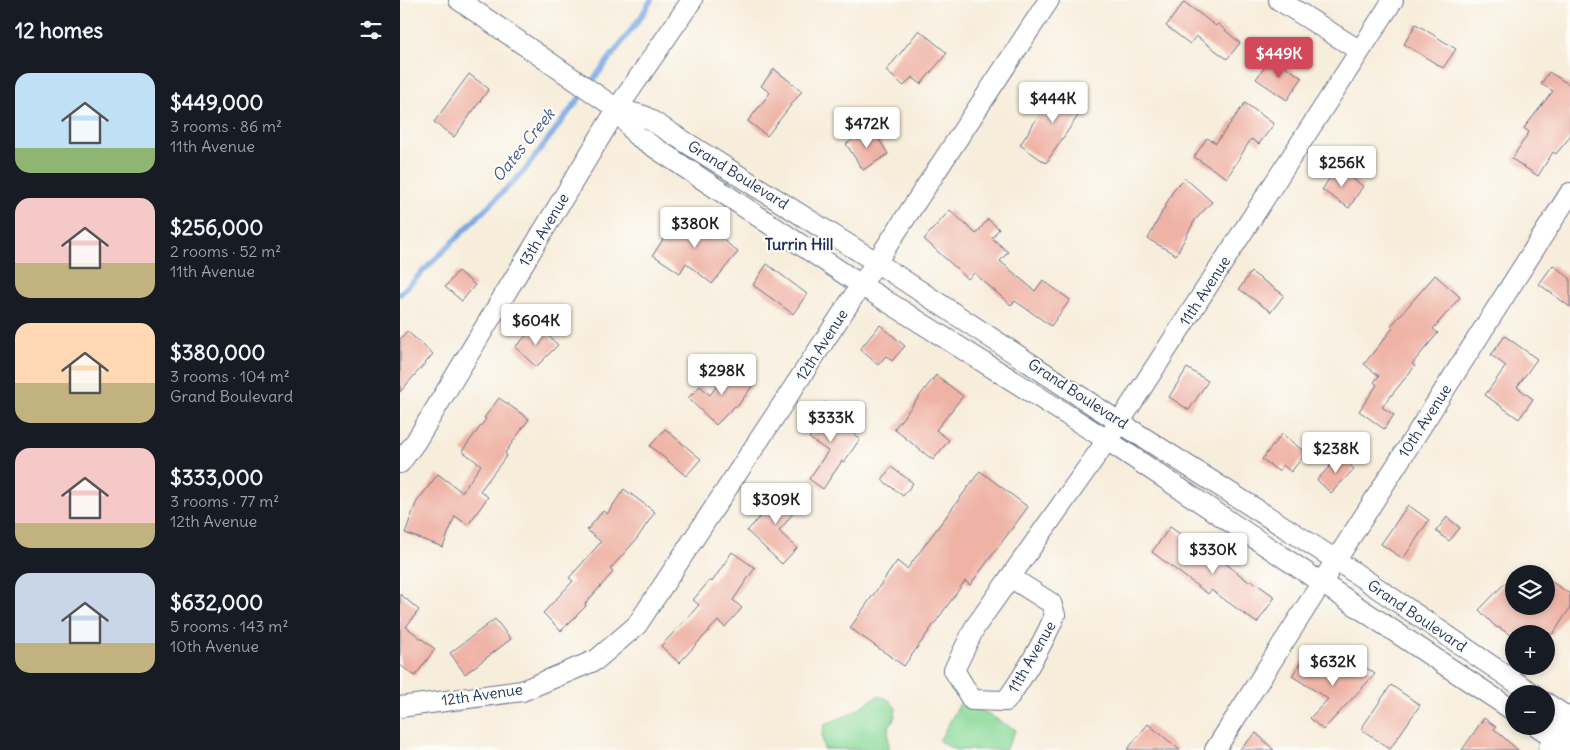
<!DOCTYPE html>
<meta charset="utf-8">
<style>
:root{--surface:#171b24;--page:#242831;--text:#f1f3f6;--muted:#9ea1a6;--accent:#d1495b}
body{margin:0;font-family:Delius,sans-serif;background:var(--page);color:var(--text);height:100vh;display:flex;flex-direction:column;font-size:19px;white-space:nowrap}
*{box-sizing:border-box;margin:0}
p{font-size:16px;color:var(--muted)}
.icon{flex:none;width:28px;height:28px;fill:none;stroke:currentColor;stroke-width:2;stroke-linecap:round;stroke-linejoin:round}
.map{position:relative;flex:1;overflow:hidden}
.panel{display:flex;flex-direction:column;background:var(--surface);width:400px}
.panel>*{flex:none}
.fabs{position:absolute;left:1105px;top:565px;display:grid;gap:10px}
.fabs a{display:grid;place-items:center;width:50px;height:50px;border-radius:50%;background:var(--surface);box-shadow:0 2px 8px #0003;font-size:25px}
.price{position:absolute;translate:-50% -42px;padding:0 11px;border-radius:5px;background:#fff;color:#222;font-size:16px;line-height:32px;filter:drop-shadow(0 1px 2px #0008)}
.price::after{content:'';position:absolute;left:50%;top:30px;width:15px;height:11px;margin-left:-8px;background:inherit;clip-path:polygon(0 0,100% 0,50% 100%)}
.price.current{background:var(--accent);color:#fff}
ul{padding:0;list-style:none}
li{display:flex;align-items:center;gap:15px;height:125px;padding:0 15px}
li span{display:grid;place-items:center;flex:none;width:140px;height:100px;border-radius:15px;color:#555}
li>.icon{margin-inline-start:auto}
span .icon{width:60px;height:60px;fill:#fffc;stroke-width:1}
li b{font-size:21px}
h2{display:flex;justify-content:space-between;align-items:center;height:60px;padding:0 15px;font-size:21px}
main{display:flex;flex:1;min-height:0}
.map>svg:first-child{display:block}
</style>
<main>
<section class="panel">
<h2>12 homes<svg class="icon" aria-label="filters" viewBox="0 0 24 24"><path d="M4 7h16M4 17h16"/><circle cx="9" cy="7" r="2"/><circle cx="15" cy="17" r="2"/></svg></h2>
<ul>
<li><span style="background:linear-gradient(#bfe0f5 75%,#8fb573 0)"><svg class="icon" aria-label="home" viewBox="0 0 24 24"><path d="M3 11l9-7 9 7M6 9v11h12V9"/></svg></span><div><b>$449,000</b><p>3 rooms · 86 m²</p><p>11th Avenue</p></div></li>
<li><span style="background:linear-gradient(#f6c9c9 65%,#c2b280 0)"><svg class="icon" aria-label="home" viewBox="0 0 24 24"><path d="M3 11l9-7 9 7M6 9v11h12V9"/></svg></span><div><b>$256,000</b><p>2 rooms · 52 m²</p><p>11th Avenue</p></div></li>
<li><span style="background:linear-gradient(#ffd9b3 60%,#c2b280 0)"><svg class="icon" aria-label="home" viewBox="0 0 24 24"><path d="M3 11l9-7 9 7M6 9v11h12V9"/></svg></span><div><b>$380,000</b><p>3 rooms · 104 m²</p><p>Grand Boulevard</p></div></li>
<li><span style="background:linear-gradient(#f6c9c9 75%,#c2b280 0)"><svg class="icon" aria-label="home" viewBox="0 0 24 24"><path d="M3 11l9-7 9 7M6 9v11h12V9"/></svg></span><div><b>$333,000</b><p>3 rooms · 77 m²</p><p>12th Avenue</p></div></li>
<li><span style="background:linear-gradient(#c9d6e8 70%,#c2b280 0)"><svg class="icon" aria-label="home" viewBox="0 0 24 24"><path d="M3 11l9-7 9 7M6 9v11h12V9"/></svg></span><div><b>$632,000</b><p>5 rooms · 143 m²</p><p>10th Avenue</p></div></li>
</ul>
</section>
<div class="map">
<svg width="1170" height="750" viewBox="0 0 1170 750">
<rect width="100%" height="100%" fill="#fdfcf7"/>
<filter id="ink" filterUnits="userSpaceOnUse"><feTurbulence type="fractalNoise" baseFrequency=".02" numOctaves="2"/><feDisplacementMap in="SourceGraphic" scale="10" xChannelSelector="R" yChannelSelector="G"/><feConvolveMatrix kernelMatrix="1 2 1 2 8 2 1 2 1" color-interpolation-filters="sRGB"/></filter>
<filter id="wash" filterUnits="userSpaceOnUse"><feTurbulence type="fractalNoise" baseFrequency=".0096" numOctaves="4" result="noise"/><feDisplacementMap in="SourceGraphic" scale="20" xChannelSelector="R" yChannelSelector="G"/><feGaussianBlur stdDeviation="1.12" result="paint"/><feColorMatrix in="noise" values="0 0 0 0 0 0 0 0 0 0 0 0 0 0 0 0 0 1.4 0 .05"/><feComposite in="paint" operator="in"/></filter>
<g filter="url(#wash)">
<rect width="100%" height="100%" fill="#f7eddb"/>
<!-- green -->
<path fill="#8ad998" stroke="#52847b" d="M 478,696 L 488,699 L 496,708 L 495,717 L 488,728 L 489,750 L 424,749 L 422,735 L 425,724 L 450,714 Z
M 562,700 L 616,730 L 605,750 L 555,750 L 539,741 Z"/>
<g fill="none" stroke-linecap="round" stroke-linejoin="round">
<!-- stream -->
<path stroke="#79a9e3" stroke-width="5.5" d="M 0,294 L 124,171 L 241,17 L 251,0"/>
</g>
<g id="blocks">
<!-- building -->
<path fill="#efb3a6" d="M 784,2 L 816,26 L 818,24 L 840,43 L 827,59 L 796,36 L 790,44 L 766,26 Z
M 1016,24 L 1056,49 L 1043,68 L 1004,44 Z
M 519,30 L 547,53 L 521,84 L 512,77 L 504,86 L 486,71 Z
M 872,57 L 902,78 L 887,100 L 856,79 Z
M 374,69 L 402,91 L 367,136 L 348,121 L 370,93 L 361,86 Z
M 1149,72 L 1170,85 L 1170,137 L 1156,154 L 1153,152 L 1138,176 L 1112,159 L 1129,132 L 1124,128 L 1153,91 L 1141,84 Z
M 69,74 L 89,89 L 54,137 L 34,122 Z
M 658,86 L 686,104 L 646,163 L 620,145 Z
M 845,103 L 874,124 L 859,144 L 851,139 L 827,178 L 794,157 L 807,138 L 816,143 Z
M 472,128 L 488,154 L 463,170 L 446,144 Z
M 936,168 L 963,186 L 949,208 L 922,190 Z
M 785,178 L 812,202 L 795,220 L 776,255 L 748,239 L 774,189 Z
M 550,210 L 576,234 L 588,219 L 599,229 L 592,238 L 608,252 L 600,261 L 635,291 L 643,280 L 670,300 L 651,326 L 615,301 L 611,305 L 574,273 L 568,279 L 524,239 Z
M 281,211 L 319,236 L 338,252 L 312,284 L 286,263 L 280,273 L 253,255 Z
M 367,264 L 407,294 L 393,314 L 353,285 Z
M 1153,265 L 1170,278 L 1170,307 L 1139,284 Z
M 58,271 L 75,285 L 62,301 L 45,287 Z
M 851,272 L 884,295 L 871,312 L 839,289 Z
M 1035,275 L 1060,297 L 1033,329 L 1038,333 L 1012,364 L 1015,366 L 982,407 L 994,415 L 984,429 L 959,411 L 977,385 L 974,382 L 979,376 L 964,364 L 993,328 L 991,326 Z
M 137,325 L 158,345 L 136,367 L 115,347 Z
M 480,325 L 505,346 L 492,361 L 486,356 L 478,365 L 460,349 Z
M 7,331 L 33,354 L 0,392 L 0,339 Z
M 1105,336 L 1137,359 L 1117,387 L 1133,399 L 1119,419 L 1085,395 L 1106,366 L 1091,355 Z
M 330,368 L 353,385 L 337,407 L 335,406 L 316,425 L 288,398 L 300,386 L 310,395 Z
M 787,368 L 808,381 L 789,410 L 769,397 Z
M 536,375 L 563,396 L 536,430 L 549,440 L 533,460 L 494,429 Z
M 99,398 L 129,419 L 105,453 L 107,455 L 80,491 L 88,497 L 68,525 L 55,516 L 43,547 L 5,533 L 16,503 L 38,474 L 62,492 L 81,465 L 62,451 L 86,419 L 84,418 Z
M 424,402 L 442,415 L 437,422 L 460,439 L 444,462 L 442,461 L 423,489 L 409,479 L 428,451 L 409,438 L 416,429 L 409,424 Z
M 265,429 L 301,459 L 286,476 L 250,446 Z
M 882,434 L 906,453 L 891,472 L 883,465 L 878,471 L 862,459 Z
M 940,455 L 954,469 L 931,493 L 917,480 Z
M 491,467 L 513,483 L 503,496 L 482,480 Z
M 580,471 L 628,507 L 570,585 L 565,581 L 504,666 L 450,628 L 497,561 L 507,569 Z
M 383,486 L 402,502 L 379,531 L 397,548 L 382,564 L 347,531 L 365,511 L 364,510 Z
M 224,489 L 255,512 L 236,540 L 210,569 L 213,572 L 185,604 L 186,606 L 161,631 L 143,613 L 173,581 L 169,578 L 201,542 L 187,530 L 203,511 L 207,514 Z
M 1008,505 L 1029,520 L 1003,559 L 981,544 Z
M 1047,517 L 1060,528 L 1049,541 L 1036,531 Z
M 770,527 L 808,553 L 810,551 L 849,582 L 851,580 L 875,597 L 857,623 L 811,590 L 808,594 L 752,552 Z
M 332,552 L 355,568 L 333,600 L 342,608 L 325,627 L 318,621 L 279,663 L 261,646 L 299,605 L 293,600 L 310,580 L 312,582 Z
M 1146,578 L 1170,594 L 1170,608 L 1153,634 L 1109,634 L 1098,627 L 1097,628 L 1079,610 L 1105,583 L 1114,591 L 1114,606 L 1146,606 Z
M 0,594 L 19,610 L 6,627 L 35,649 L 15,676 L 0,665 Z
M 95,619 L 111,639 L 65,674 L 50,653 Z
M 950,656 L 975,674 L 923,730 L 910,718 L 928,699 L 892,676 L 904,657 L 935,677 Z
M 991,685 L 1020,705 L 990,749 L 961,729 Z
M 1084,718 L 1096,727 L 1094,729 L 1118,750 L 1062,750 Z
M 748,724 L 780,750 L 727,750 Z
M 856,733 L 874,750 L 839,750 Z"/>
</g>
</g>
<g filter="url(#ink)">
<use href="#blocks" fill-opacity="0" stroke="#68728a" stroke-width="1"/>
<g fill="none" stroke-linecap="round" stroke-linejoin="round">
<!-- street casing -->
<g stroke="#68728a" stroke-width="22">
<path id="street" d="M 59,0 L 217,109 L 236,135 L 461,285 L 707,440 L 1114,711
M 879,0 L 960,51
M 217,109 L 244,116 L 476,262 L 719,422 L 936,560 L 1133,694
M 0,463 L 16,441 L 217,109 L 292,0
M 610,577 L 651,603 L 655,615 C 642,646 625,674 606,701 L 572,700 L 554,670 L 575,627 L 717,426 L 993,0
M 1146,703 L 1170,719
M 0,707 L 122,691 L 196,660 L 237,625 L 649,0
M 1137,726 L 1170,748
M 815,750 L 1170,193"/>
</g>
<!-- secondary casing -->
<g stroke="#68728a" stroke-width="29">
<path id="secondary" d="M 1152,750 L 1170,722"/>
</g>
<!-- street -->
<use href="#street" stroke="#fff" stroke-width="20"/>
<!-- secondary -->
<use href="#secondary" stroke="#fff" stroke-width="28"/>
</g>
</g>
<g text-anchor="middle" stroke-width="4" stroke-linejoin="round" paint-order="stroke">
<!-- street labels -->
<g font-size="15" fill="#1b2f5e" stroke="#fdfcf7">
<text transform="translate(338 175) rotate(32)" y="5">Grand Boulevard</text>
<text transform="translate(144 230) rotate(-59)" y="5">13th Avenue</text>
<text transform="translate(805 291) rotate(-57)" y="5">11th Avenue</text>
<text transform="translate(422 345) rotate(-57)" y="5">12th Avenue</text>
<text transform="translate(678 394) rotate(33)" y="5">Grand Boulevard</text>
<text transform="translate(1025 421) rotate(-57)" y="5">10th Avenue</text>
<text transform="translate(1017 616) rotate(34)" y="5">Grand Boulevard</text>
<text transform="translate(632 657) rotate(-60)" y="5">11th Avenue</text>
<text transform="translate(82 695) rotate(-8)" y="5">12th Avenue</text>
</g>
<!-- water labels -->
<g font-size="16" font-style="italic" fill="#3c5a8d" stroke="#fdfcf7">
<text transform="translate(123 145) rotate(-51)" y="6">Oates Creek</text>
</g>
<!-- neighbourhood labels -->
<g font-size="16" font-weight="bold" fill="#1b2f5e" stroke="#fdfcf7">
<text x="399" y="250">Turrin Hill</text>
</g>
</g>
</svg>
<div class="fabs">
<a><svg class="icon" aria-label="layers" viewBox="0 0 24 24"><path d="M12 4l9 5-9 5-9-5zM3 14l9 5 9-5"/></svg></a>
<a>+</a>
<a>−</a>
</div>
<b class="price current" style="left:879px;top:79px">$449K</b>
<b class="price" style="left:653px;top:124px">$444K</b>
<b class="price" style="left:467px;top:149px">$472K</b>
<b class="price" style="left:942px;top:188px">$256K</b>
<b class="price" style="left:295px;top:249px">$380K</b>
<b class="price" style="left:136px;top:346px">$604K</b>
<b class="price" style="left:322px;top:396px">$298K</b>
<b class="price" style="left:431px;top:443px">$333K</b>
<b class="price" style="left:936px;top:474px">$238K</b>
<b class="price" style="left:376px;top:525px">$309K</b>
<b class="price" style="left:813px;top:575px">$330K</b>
<b class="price" style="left:933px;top:687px">$632K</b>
</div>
</main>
